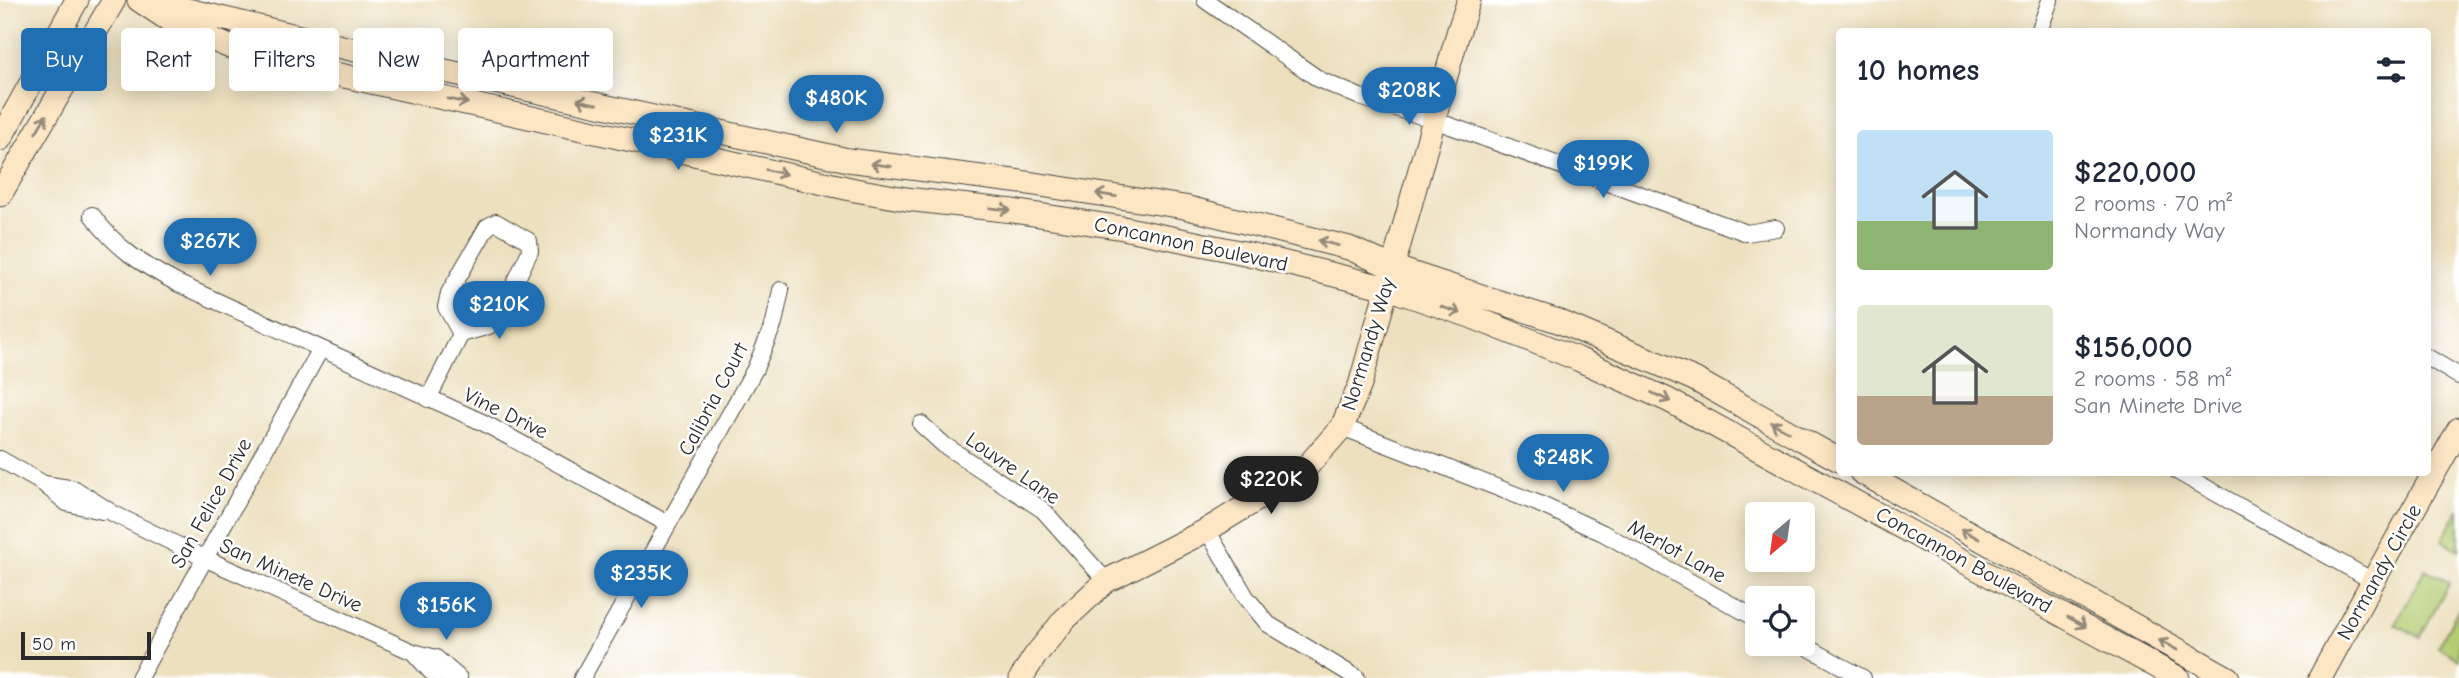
<!DOCTYPE html>
<meta charset="utf-8">
<style>
:root{--surface:#fff;--page:#f6f6f7;--text:#1f2937;--muted:#747a83;--accent:#1f6fb2}
body{margin:0;font-family:"Comic Neue",sans-serif;background:var(--page);color:var(--text);height:100vh;display:flex;flex-direction:column;font-size:26px;white-space:nowrap}
*{box-sizing:border-box;margin:0}
p{font-size:23px;color:var(--muted)}
.icon{flex:none;width:38px;height:38px;fill:none;stroke:currentColor;stroke-width:2;stroke-linecap:round;stroke-linejoin:round}
.map{position:relative;flex:1;overflow:hidden}
.sheet{position:absolute;left:1836px;top:28px;width:595px;height:448px;display:flex;flex-direction:column;background:var(--surface);border-radius:7px;box-shadow:0 4px 18px #0003}
.sheet>*{flex:none}
.top-card{position:absolute;left:21px;top:28px;width:665px;height:63px;display:flex;gap:14px}
.needle{width:46px;rotate:209deg}
.controls{position:absolute;left:1745px;top:502px;display:grid;gap:14px}
.controls a{display:grid;place-items:center;width:70px;height:70px;border-radius:7px;background:var(--surface);box-shadow:0 4px 18px #0003;font-size:35px}
.scale{position:absolute;left:21px;bottom:18px;width:130px;box-sizing:border-box;padding-left:7px;border:4px solid #2b2b2b;border-top:0;font-size:19px;line-height:24px;white-space:nowrap;color:#2b2b2b;-webkit-text-stroke:5px #fff;paint-order:stroke}
.price{position:absolute;translate:-50% -60px;padding:0 16px;border-radius:24px;background:var(--accent);color:#fff;font-size:23px;line-height:46px;filter:drop-shadow(0 2px 4px #0008)}
.price::after{content:'';position:absolute;left:50%;top:42px;width:21px;height:16px;margin-left:-10px;background:inherit;clip-path:polygon(0 0,100% 0,50% 100%)}
.price.on{background:#222;color:#fff}
ul{padding:0;list-style:none}
li{display:flex;align-items:center;gap:21px;height:175px;padding:0 21px}
li span{display:grid;place-items:center;flex:none;width:196px;height:140px;border-radius:7px;color:#555}
li>.icon{margin-inline-start:auto}
span .icon{width:84px;height:84px;fill:#fffc;stroke-width:1}
li b{font-size:30px}
h2{display:flex;justify-content:space-between;align-items:center;height:84px;padding:0 21px;font-size:30px}
.chip{padding:0 24px;border-radius:7px;background:var(--surface);box-shadow:0 4px 18px #0003;font-size:24px;line-height:63px}
.chip.on{background:var(--accent);color:#fff}
.map>svg:first-child{display:block}
</style>
<div class="map">
<svg width="2459" height="678" viewBox="0 0 2459 678">
<rect width="100%" height="100%" fill="#fff"/>
<filter id="ink" filterUnits="userSpaceOnUse"><feTurbulence type="fractalNoise" baseFrequency=".0143" numOctaves="2"/><feDisplacementMap in="SourceGraphic" scale="14" xChannelSelector="R" yChannelSelector="G"/><feConvolveMatrix kernelMatrix="1 2 1 2 8 2 1 2 1" color-interpolation-filters="sRGB"/></filter>
<filter id="wash" filterUnits="userSpaceOnUse"><feTurbulence type="fractalNoise" baseFrequency=".00686" numOctaves="4" result="noise"/><feDisplacementMap in="SourceGraphic" scale="28" xChannelSelector="R" yChannelSelector="G"/><feGaussianBlur stdDeviation="1.57" result="paint"/><feColorMatrix in="noise" values="0 0 0 0 0 0 0 0 0 0 0 0 0 0 0 0 0 1.4 0 .05"/><feComposite in="paint" operator="in"/></filter>
<g filter="url(#wash)">
<rect width="100%" height="100%" fill="#ede0be"/>
<!-- green -->
<path fill="#b2cc71" stroke="#6e7c4e" stroke-width="2" d="M 2459,509 L 2459,550 L 2442,540 Z
M 2425,569 L 2450,583 L 2420,637 L 2395,624 Z
M 2459,608 L 2459,659 L 2438,647 Z"/>
</g>
<g filter="url(#ink)">
<g fill="none" stroke-linecap="round" stroke-linejoin="round">
<!-- street casing -->
<g stroke="#484641" stroke-width="18">
<path id="street" d="M 1205,0 L 1320,80 L 1360,97 L 1434,120 L 1747,233 L 1776,228
M 2039,32 L 2050,0
M 92,215 C 116,248 141,264 177,283 L 484,423 L 668,524
M 496,222 L 529,241 L 530,251 L 506,302 L 489,326 L 461,334 L 446,307 L 449,293 L 487,227 Z
M 2427,357 L 2459,376
M 428,399 L 461,334
M 921,424 L 944,445 L 1043,510 L 1106,581
M 1342,427 L 1537,503 L 1603,533 L 1757,619
M 0,459 L 44,484 L 67,503 L 102,511
M 2178,472 L 2373,581
M 44,484 L 75,489 L 114,514 L 204,558 L 413,652 L 436,658 L 459,678
M 1207,530 L 1246,597 L 1268,624 L 1357,678
M 1802,644 L 1863,678
M 413,652 L 431,672 L 456,676
M 139,678 L 320,350
M 582,678 L 755,369 L 774,323 L 781,290"/>
</g>
<!-- secondary casing -->
<g stroke="#484641" stroke-width="25">
<path id="secondary" d="M 139,0 L 172,22 L 230,47 L 286,63 L 855,190 L 906,199 L 1013,211 L 1123,228 L 1249,254 L 1387,288 L 1470,316 L 1580,360 L 1668,400 L 2178,678
M 150,1 L 409,63 L 848,160 L 1021,182 L 1184,207 L 1349,248 L 1392,267 L 1558,321 L 1694,379 L 1839,460
M 0,139 L 77,0
M 0,195 L 114,0
M 1861,472 L 2228,678
M 1021,678 L 1035,656 L 1064,620 L 1106,581 L 1207,530 L 1303,471 L 1342,427 L 1360,385 L 1458,33 L 1469,0
M 2320,678 L 2373,581 L 2459,429"/>
</g>
<!-- street -->
<use href="#street" stroke="#fff" stroke-width="16"/>
<!-- secondary -->
<use href="#secondary" stroke="#fce6c4" stroke-width="23"/>
</g>
<!-- one-way arrows -->
<defs><path id="oneway-shaft" d="M-6 0H5M1.5-3L5.5 0L1.5 3" fill="none" stroke-width="1.6" stroke-linecap="round" stroke-linejoin="round" transform="scale(1.75)"/></defs>
<g stroke="#948878">
<use href="#oneway-shaft" transform="translate(458 101) rotate(12)"/>
<use href="#oneway-shaft" transform="translate(587 102) rotate(-167)"/>
<use href="#oneway-shaft" transform="translate(41 124) rotate(-59)"/>
<use href="#oneway-shaft" transform="translate(881 165) rotate(-173)"/>
<use href="#oneway-shaft" transform="translate(776 172) rotate(13)"/>
<use href="#oneway-shaft" transform="translate(1106 195) rotate(-171)"/>
<use href="#oneway-shaft" transform="translate(1000 209) rotate(6)"/>
<use href="#oneway-shaft" transform="translate(1328 243) rotate(-166)"/>
<use href="#oneway-shaft" transform="translate(1451 310) rotate(18)"/>
<use href="#oneway-shaft" transform="translate(1661 397) rotate(25)"/>
<use href="#oneway-shaft" transform="translate(1780 427) rotate(-151)"/>
<use href="#oneway-shaft" transform="translate(1970 534) rotate(-151)"/>
<use href="#oneway-shaft" transform="translate(2077 622) rotate(29)"/>
<use href="#oneway-shaft" transform="translate(2168 645) rotate(-151)"/>
</g>
</g>
<g text-anchor="middle" stroke-width="5" stroke-linejoin="round" paint-order="stroke">
<!-- street labels -->
<g font-size="21" fill="#2b2b2b" stroke="#fff">
<text transform="translate(1191 244) rotate(12)" y="7">Concannon Boulevard</text>
<text transform="translate(1368 344) rotate(-73)" y="7">Normandy Way</text>
<text transform="translate(713 399) rotate(-62)" y="7">Calibria Court</text>
<text transform="translate(506 413) rotate(26)" y="7">Vine Drive</text>
<text transform="translate(1013 468) rotate(35)" y="7">Louvre Lane</text>
<text transform="translate(211 503) rotate(-61)" y="7">San Felice Drive</text>
<text transform="translate(1677 551) rotate(29)" y="7">Merlot Lane</text>
<text transform="translate(1964 560) rotate(29)" y="7">Concannon Boulevard</text>
<text transform="translate(2379 572) rotate(-61)" y="7">Normandy Circle</text>
<text transform="translate(291 575) rotate(24)" y="7">San Minete Drive</text>
</g>
</g>
</svg>
<div class="controls">
<a><svg class="needle" viewBox="-14 -14 28 28"><path d="M0-13l5 13h-10z" fill="#e53935"/><path d="M0 13l5-13h-10z" fill="#747a83"/></svg></a>
<a><svg class="icon" aria-label="locate" viewBox="0 0 24 24"><circle cx="12" cy="12" r="6"/><path d="M12 2v4M12 18v4M2 12h4M18 12h4"/></svg></a>
</div>
<div class="scale">50 m</div>
<b class="price" style="left:1409px;top:127px">$208K</b>
<b class="price" style="left:836px;top:135px">$480K</b>
<b class="price" style="left:678px;top:172px">$231K</b>
<b class="price" style="left:1603px;top:200px">$199K</b>
<b class="price" style="left:210px;top:278px">$267K</b>
<b class="price" style="left:499px;top:341px">$210K</b>
<b class="price" style="left:1563px;top:494px">$248K</b>
<b class="price on" style="left:1271px;top:516px">$220K</b>
<b class="price" style="left:641px;top:610px">$235K</b>
<b class="price" style="left:446px;top:642px">$156K</b>
<div class="top-card">
<a class="chip on">Buy</a>
<a class="chip">Rent</a>
<a class="chip">Filters</a>
<a class="chip">New</a>
<a class="chip">Apartment</a>
</div>
<section class="sheet">
<h2>10 homes<svg class="icon" aria-label="filters" viewBox="0 0 24 24"><path d="M4 7h16M4 17h16"/><circle cx="9" cy="7" r="2"/><circle cx="15" cy="17" r="2"/></svg></h2>
<ul>
<li><span style="background:linear-gradient(#bfe0f5 65%,#8fb573 0)"><svg class="icon" aria-label="home" viewBox="0 0 24 24"><path d="M3 11l9-7 9 7M6 9v11h12V9"/></svg></span><div><b>$220,000</b><p>2 rooms · 70 m²</p><p>Normandy Way</p></div></li>
<li><span style="background:linear-gradient(#dfe7d0 65%,#b9a48a 0)"><svg class="icon" aria-label="home" viewBox="0 0 24 24"><path d="M3 11l9-7 9 7M6 9v11h12V9"/></svg></span><div><b>$156,000</b><p>2 rooms · 58 m²</p><p>San Minete Drive</p></div></li>
</ul>
</section>
</div>
